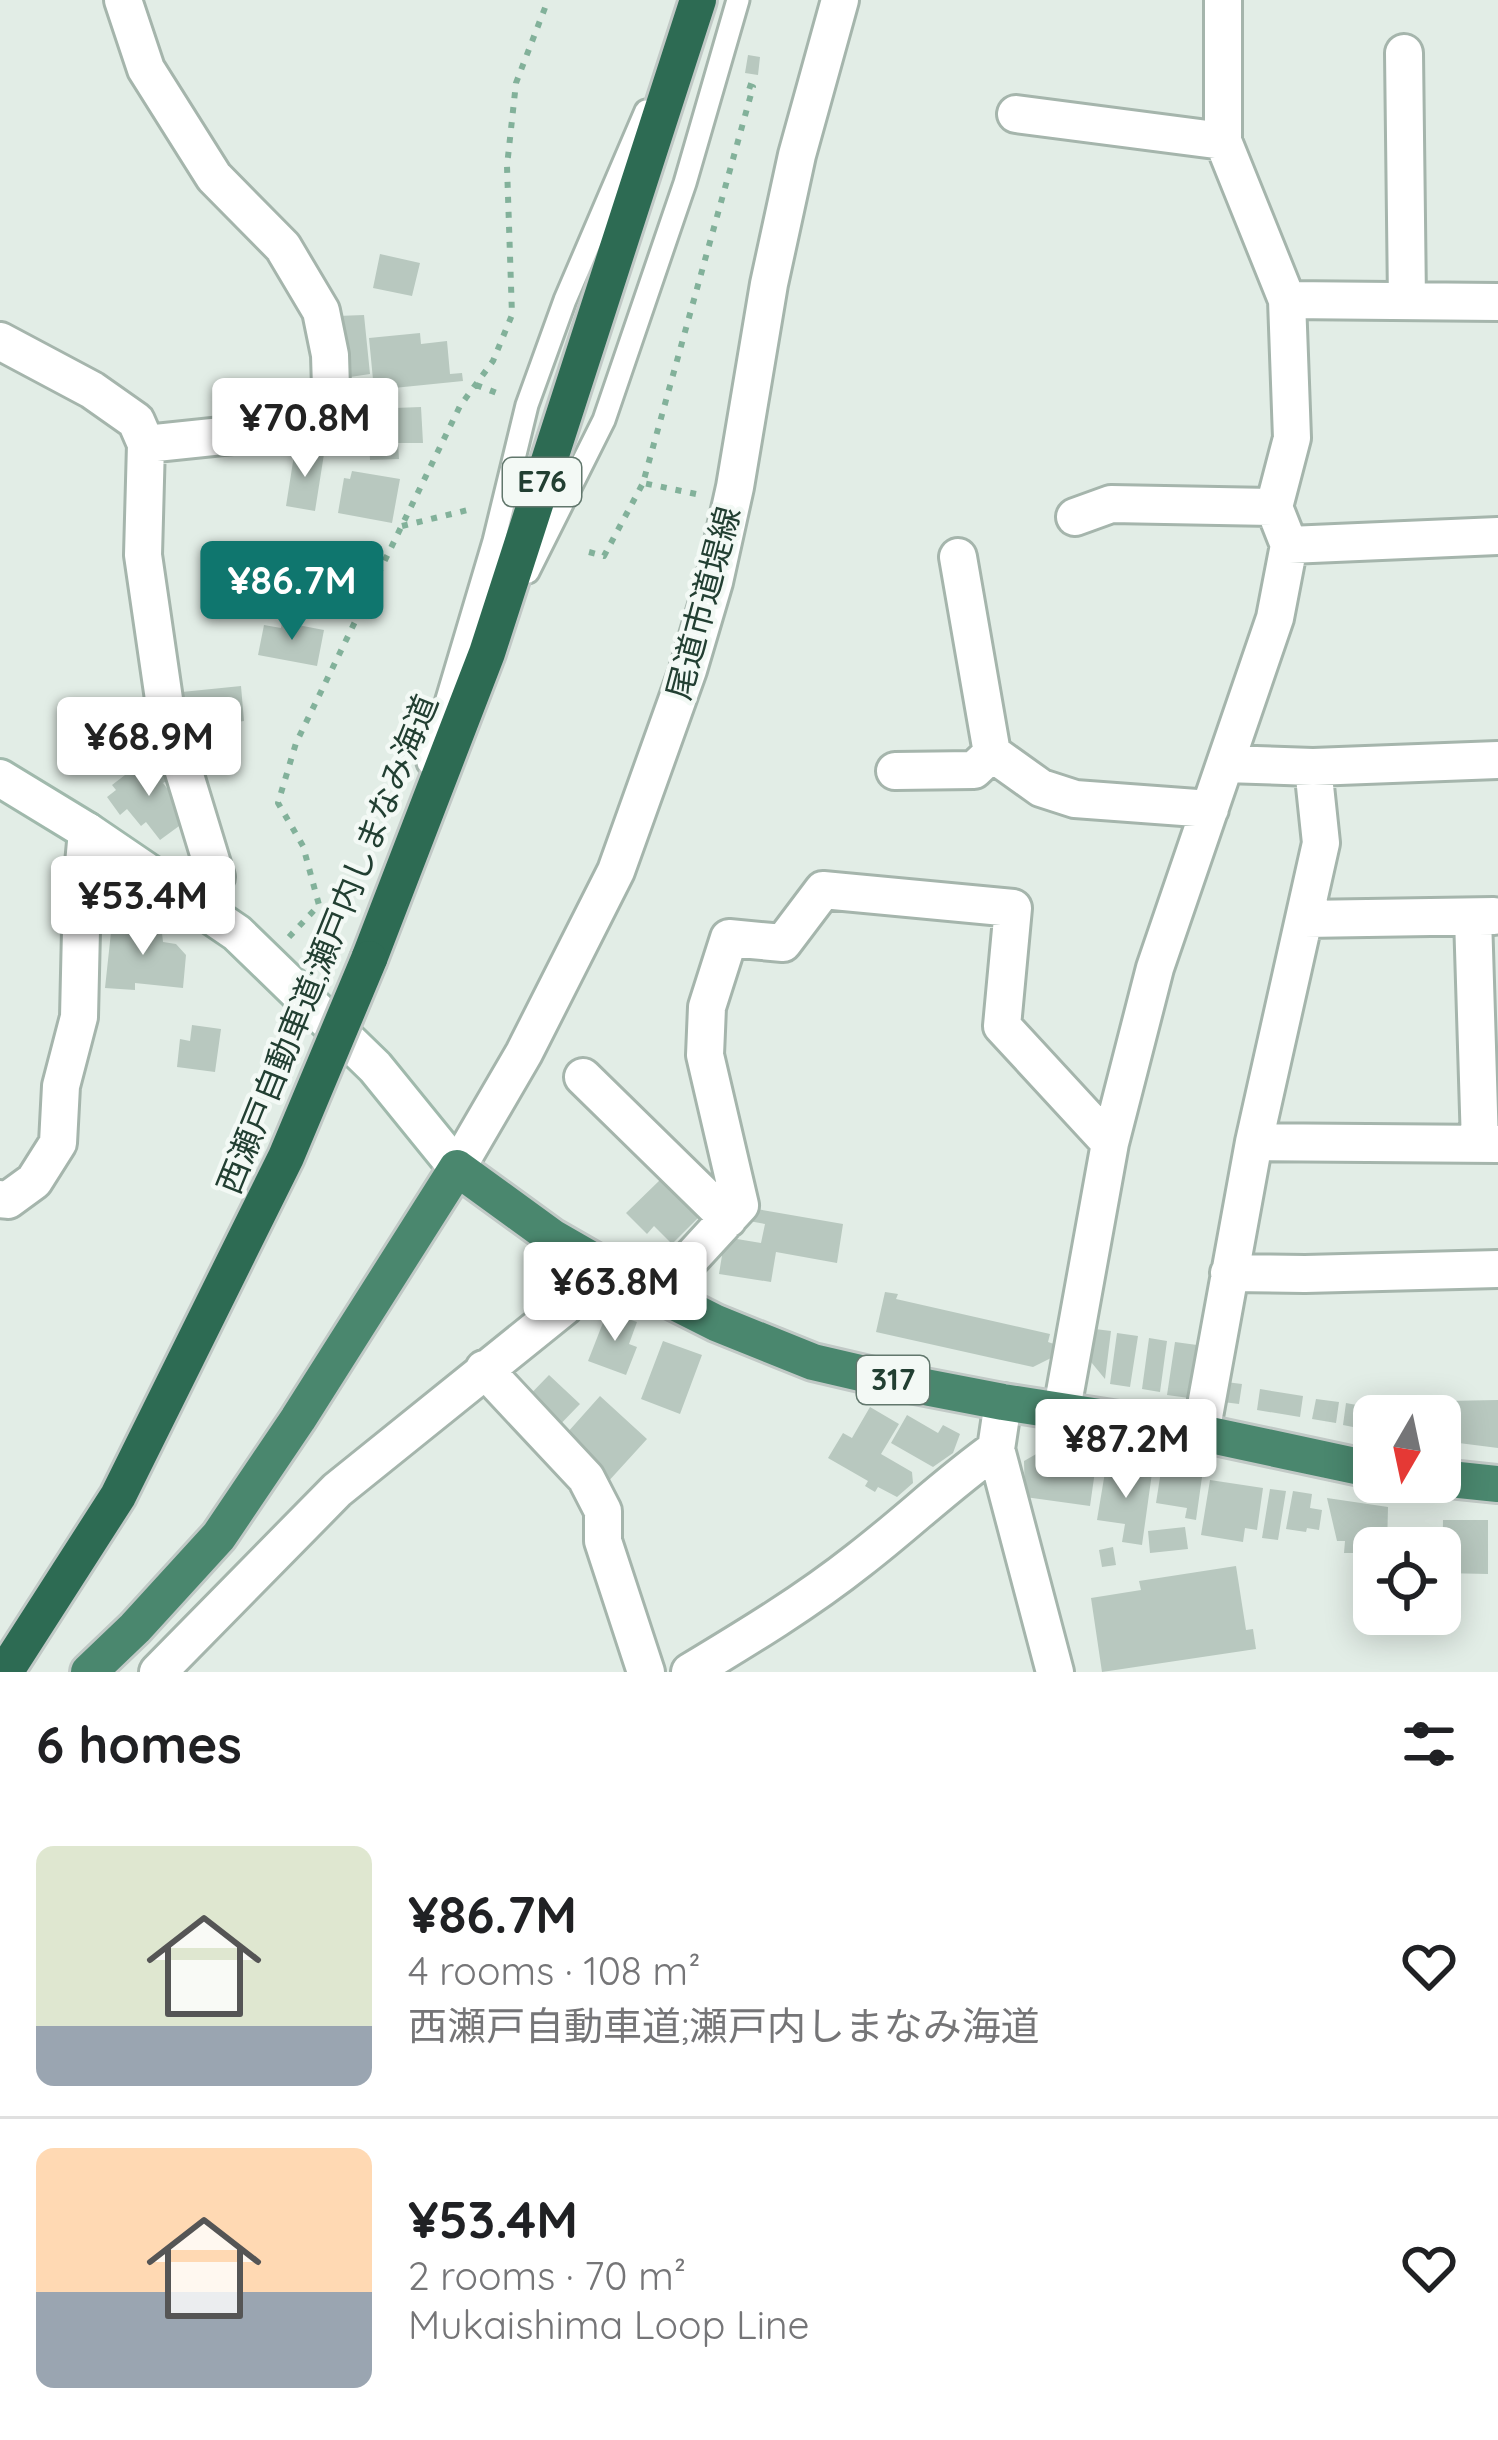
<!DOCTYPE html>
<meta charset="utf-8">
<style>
:root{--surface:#fff;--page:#f6f6f6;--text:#202124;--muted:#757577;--line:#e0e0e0;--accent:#0f766e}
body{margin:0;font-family:Quicksand,"Noto Sans JP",sans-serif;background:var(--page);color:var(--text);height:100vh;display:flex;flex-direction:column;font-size:45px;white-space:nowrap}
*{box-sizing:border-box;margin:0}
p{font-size:39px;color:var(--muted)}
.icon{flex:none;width:66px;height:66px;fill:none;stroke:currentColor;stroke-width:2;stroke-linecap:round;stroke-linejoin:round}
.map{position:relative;height:1672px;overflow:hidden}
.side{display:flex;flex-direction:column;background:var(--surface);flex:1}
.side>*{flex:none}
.needle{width:78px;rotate:189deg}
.controls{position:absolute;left:1353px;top:1395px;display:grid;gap:24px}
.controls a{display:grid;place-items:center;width:108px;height:108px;border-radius:18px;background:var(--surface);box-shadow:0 6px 30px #0003;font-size:60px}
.price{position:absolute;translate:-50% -102px;padding:0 27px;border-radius:12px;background:#fff;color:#222;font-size:39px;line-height:78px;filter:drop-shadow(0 3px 6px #0008)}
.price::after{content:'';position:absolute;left:50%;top:72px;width:36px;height:27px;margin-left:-18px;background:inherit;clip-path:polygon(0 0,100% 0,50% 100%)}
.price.on{background:var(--accent);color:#fff}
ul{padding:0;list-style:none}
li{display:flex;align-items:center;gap:36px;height:300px;padding:0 36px}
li+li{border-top:3px solid var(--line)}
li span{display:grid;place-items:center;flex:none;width:336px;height:240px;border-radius:18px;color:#555}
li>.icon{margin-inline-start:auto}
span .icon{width:144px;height:144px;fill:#fffc;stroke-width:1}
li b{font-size:51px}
h2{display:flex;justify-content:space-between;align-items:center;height:144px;padding:0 36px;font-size:51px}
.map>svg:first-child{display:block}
</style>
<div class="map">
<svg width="1498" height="1672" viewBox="0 0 1498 1672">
<rect width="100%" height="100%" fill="#e2ede6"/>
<!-- building -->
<path fill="#b8c8bf" d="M 748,55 L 760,57 L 758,75 L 745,73 Z
M 380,254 L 420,263 L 412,296 L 373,288 Z
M 364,315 L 370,374 L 350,377 L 347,350 L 345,350 L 337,316 Z
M 420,333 L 421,344 L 447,341 L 450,374 L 462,373 L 463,381 L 374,390 L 369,338 Z
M 421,407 L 423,443 L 398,443 L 399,459 L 370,460 L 368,409 Z
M 295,449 L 324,454 L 315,511 L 286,506 Z
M 352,471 L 400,479 L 392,523 L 338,513 L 344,478 L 350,479 Z
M 282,622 L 324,630 L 317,666 L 258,655 L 264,625 L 281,628 Z
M 241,686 L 244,721 L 230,723 L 232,736 L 191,735 L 182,692 Z
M 151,755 L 170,779 L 163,783 L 190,818 L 160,840 L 146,822 L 141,826 L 127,809 L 120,815 L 107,797 L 116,790 L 112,785 Z
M 120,919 L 137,920 L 162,933 L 163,942 L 176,944 L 186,955 L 183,988 L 135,983 L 135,990 L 105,988 L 112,923 L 120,925 Z
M 192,1025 L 221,1029 L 215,1072 L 177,1067 L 180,1039 L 190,1041 Z
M 661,1179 L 699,1217 L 672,1244 L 654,1226 L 647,1234 L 626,1213 Z
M 751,1208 L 843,1224 L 837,1263 L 776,1252 L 771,1282 L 719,1274 L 725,1237 L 761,1243 L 765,1224 L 749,1221 Z
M 885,1292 L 898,1294 L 896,1299 L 1050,1334 L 1048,1342 L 1057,1345 L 1059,1354 L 1033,1367 L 876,1332 Z
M 614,1314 L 637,1322 L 629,1344 L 637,1347 L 626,1375 L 588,1361 L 606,1315 L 612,1317 Z
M 1095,1329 L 1111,1331 L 1105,1379 L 1091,1362 Z
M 1117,1333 L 1138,1336 L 1130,1387 L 1110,1384 Z
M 1149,1338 L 1167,1341 L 1160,1392 L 1142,1389 Z
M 663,1341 L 702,1355 L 680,1414 L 641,1399 Z
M 1175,1342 L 1197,1345 L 1189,1398 L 1167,1395 Z
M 549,1375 L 580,1404 L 549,1436 L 518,1407 Z
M 1226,1382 L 1242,1384 L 1239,1404 L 1223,1402 Z
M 1260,1389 L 1303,1396 L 1300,1417 L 1257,1410 Z
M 600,1396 L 647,1439 L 606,1484 L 559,1442 Z
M 1316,1399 L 1339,1402 L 1336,1423 L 1312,1419 Z
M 1437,1400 L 1437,1416 L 1379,1416 L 1381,1402 Z
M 1498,1400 L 1498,1448 L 1443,1441 L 1445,1401 Z
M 1346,1403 L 1367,1407 L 1363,1429 L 1343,1425 Z
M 870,1407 L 899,1424 L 881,1454 L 912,1472 L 913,1483 L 897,1497 L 878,1487 L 875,1492 L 865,1486 L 868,1481 L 828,1458 L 843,1433 L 852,1438 Z
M 907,1415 L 938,1433 L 943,1425 L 960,1434 L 953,1453 L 933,1467 L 891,1443 Z
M 1045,1449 L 1097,1457 L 1090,1506 L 1025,1497 L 1024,1461 Z
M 1106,1466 L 1152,1473 L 1142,1545 L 1122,1542 L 1125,1524 L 1097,1520 Z
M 1161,1471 L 1202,1477 L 1196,1520 L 1185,1518 L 1187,1508 L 1156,1503 Z
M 1210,1480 L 1263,1488 L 1257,1530 L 1245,1528 L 1243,1542 L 1201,1535 Z
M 1270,1489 L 1286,1491 L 1278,1540 L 1262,1538 Z
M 1293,1491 L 1312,1494 L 1310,1508 L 1322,1510 L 1319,1530 L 1307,1528 L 1306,1532 L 1286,1529 Z
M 1327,1498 L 1388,1507 L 1387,1548 L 1374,1548 L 1374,1573 L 1353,1573 L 1353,1553 L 1344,1553 L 1345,1541 L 1337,1541 Z
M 1443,1520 L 1488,1520 L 1488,1574 L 1442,1573 Z
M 1185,1527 L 1188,1549 L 1150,1553 L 1148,1531 Z
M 1113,1547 L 1116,1565 L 1102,1567 L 1099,1550 Z
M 1236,1566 L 1246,1630 L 1253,1629 L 1256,1649 L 1102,1672 L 1091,1598 L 1141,1590 L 1139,1581 Z"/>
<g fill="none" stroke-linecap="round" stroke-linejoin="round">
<!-- service casing -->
<g stroke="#a5b5ac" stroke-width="27">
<path id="service" d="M 528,572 L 604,420 L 685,183 L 738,0
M 428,763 L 494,541 L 527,405 L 565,300 L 646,111"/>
</g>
<!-- minor casing -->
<g stroke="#a5b5ac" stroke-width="42">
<path id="minor" d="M 123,0 L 146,69 L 214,177 L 283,247 L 321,311 L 330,355 L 331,388 L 299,414 L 232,435 L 146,444
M 1223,0 L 1223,141 L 1287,300 L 1292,438 L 1274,507
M 1404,53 L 1407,301
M 1016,114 L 1223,141
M 1287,300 L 1498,302
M 0,341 L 92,390 L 136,421 L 146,444 L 143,555 L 166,713 L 216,877 L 198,907
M 1075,517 L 1111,504 L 1274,507 L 1289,545 L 1498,536
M 958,557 L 992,753 L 1041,788 L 1075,799 L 1210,809
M 1225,764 L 1313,767 L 1498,760
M 895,771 L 974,770 L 992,753
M 1473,917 L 1480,1144
M 1304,919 L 1494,916
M 583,1077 L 728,1219
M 1254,1142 L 1498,1144
M 0,1199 L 8,1200 L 34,1181 L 58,1143 L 61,1086 L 79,1017 L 82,886 L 87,831
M 1229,1273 L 1305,1274 L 1498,1269
M 660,1292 L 740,1205 L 705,1055 L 707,1007 L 729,938 L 783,943 L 823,890 L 1013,908 L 1002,1026 L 1110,1143
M 484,1369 L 586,1478 L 603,1511 L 603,1541 L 646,1672
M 1062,1409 L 1110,1143 L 1155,968 L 1275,618 L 1289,545
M 1201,1433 L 1254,1142 L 1321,843 L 1313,767
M 996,1449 L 1055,1672
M 158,1672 L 337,1490 L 564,1307 L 599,1264
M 690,1672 C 748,1637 806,1602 859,1560 C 906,1524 948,1483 996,1449 L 1003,1402"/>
</g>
<!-- tertiary casing -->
<g stroke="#a5b5ac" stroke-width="42">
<path id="tertiary" d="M 457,1168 L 524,1053 L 616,871 L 688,670 L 714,582 L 735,487 L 769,284 L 797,155 L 840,0"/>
</g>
<!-- secondary casing -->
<g stroke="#a0b9ac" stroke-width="42">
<path id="secondary" d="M 0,778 L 87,831 L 237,933 L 375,1067 L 457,1168"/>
</g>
<!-- trunk casing -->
<g stroke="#c1c9c6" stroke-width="42">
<path id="trunk" d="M 1440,1478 L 1498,1484
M 89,1672 L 135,1628 L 219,1536 L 298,1419 L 457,1168 L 552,1237 L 599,1264 L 716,1323 L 813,1362 L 899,1382 L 1003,1402 L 1201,1433 L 1374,1470"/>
</g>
<!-- motorway casing -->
<g stroke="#c1c9c6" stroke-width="42">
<path id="motorway" d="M 369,959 L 487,653 L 698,0"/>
</g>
<!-- path -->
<path stroke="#82b19a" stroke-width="6" stroke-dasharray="6 9" stroke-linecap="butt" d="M 476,385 L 502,395
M 696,494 L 643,483 L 753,87 L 741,83
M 402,526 L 468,510
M 589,552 L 604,556 L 643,483
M 289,937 L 319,905 L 303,846 L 278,803 L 296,743 L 460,406 L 493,361 L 512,315 L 507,166 L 516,83 L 548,0"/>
<!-- service -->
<use href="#service" stroke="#fff" stroke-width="21"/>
<!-- minor -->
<use href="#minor" stroke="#fff" stroke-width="36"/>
<!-- tertiary -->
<use href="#tertiary" stroke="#fff" stroke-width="36"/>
<!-- secondary -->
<use href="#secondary" stroke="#fff" stroke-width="36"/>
<!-- trunk -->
<use href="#trunk" stroke="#4a876e" stroke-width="36"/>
<!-- motorway -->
<use href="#motorway" stroke="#2d6b53" stroke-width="36"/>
<!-- motorway-bridge casing -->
<g stroke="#c1c9c6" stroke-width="42" stroke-linecap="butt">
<path id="motorway-bridge" d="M 5,1672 L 118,1496 L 286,1157 L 369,959"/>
</g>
<!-- motorway-bridge -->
<use href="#motorway-bridge" stroke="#2d6b53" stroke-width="36"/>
</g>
<g text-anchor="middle" stroke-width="9" stroke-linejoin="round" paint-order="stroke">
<!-- shield labels -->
<g fill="#f3f9f5" stroke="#61776c" stroke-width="3">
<rect x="503" y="458" width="78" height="48" rx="9"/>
<rect x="857" y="1356" width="72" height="48" rx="9"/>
</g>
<g font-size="30" font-weight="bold" fill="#223f32">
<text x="542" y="492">E76</text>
<text x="893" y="1390">317</text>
</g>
<!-- street labels -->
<g font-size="33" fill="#223f32" stroke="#f3f9f5">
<text transform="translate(703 603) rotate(-75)" y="12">尾道市道堤線</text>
<text transform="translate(327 944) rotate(-68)" y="12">西瀬戸自動車道;瀬戸内しまなみ海道</text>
</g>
</g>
</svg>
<div class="controls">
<a><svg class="needle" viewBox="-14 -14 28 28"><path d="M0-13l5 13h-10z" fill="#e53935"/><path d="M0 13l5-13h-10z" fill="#757577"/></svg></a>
<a><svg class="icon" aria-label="locate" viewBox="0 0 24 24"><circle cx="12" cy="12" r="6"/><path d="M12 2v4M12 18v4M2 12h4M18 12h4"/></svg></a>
</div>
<b class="price" style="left:305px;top:480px">¥70.8M</b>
<b class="price on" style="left:292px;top:643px">¥86.7M</b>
<b class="price" style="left:149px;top:799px">¥68.9M</b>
<b class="price" style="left:143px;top:958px">¥53.4M</b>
<b class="price" style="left:615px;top:1344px">¥63.8M</b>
<b class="price" style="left:1126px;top:1501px">¥87.2M</b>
</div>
<section class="side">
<h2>6 homes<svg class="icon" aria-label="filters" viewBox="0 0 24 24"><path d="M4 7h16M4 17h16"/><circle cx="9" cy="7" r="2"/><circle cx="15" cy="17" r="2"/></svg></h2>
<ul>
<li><span style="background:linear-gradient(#dfe7d0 75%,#9aa5b1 0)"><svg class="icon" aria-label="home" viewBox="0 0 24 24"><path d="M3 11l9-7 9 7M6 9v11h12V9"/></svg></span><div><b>¥86.7M</b><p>4 rooms · 108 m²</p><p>西瀬戸自動車道;瀬戸内しまなみ海道</p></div><svg class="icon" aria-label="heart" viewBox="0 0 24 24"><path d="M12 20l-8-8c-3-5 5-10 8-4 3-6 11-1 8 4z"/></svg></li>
<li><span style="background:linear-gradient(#ffd9b3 60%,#9aa5b1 0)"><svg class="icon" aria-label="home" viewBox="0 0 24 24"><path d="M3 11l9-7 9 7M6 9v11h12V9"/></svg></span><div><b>¥53.4M</b><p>2 rooms · 70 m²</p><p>Mukaishima Loop Line</p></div><svg class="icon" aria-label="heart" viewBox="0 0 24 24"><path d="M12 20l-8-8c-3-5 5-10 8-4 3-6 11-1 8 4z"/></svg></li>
</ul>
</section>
